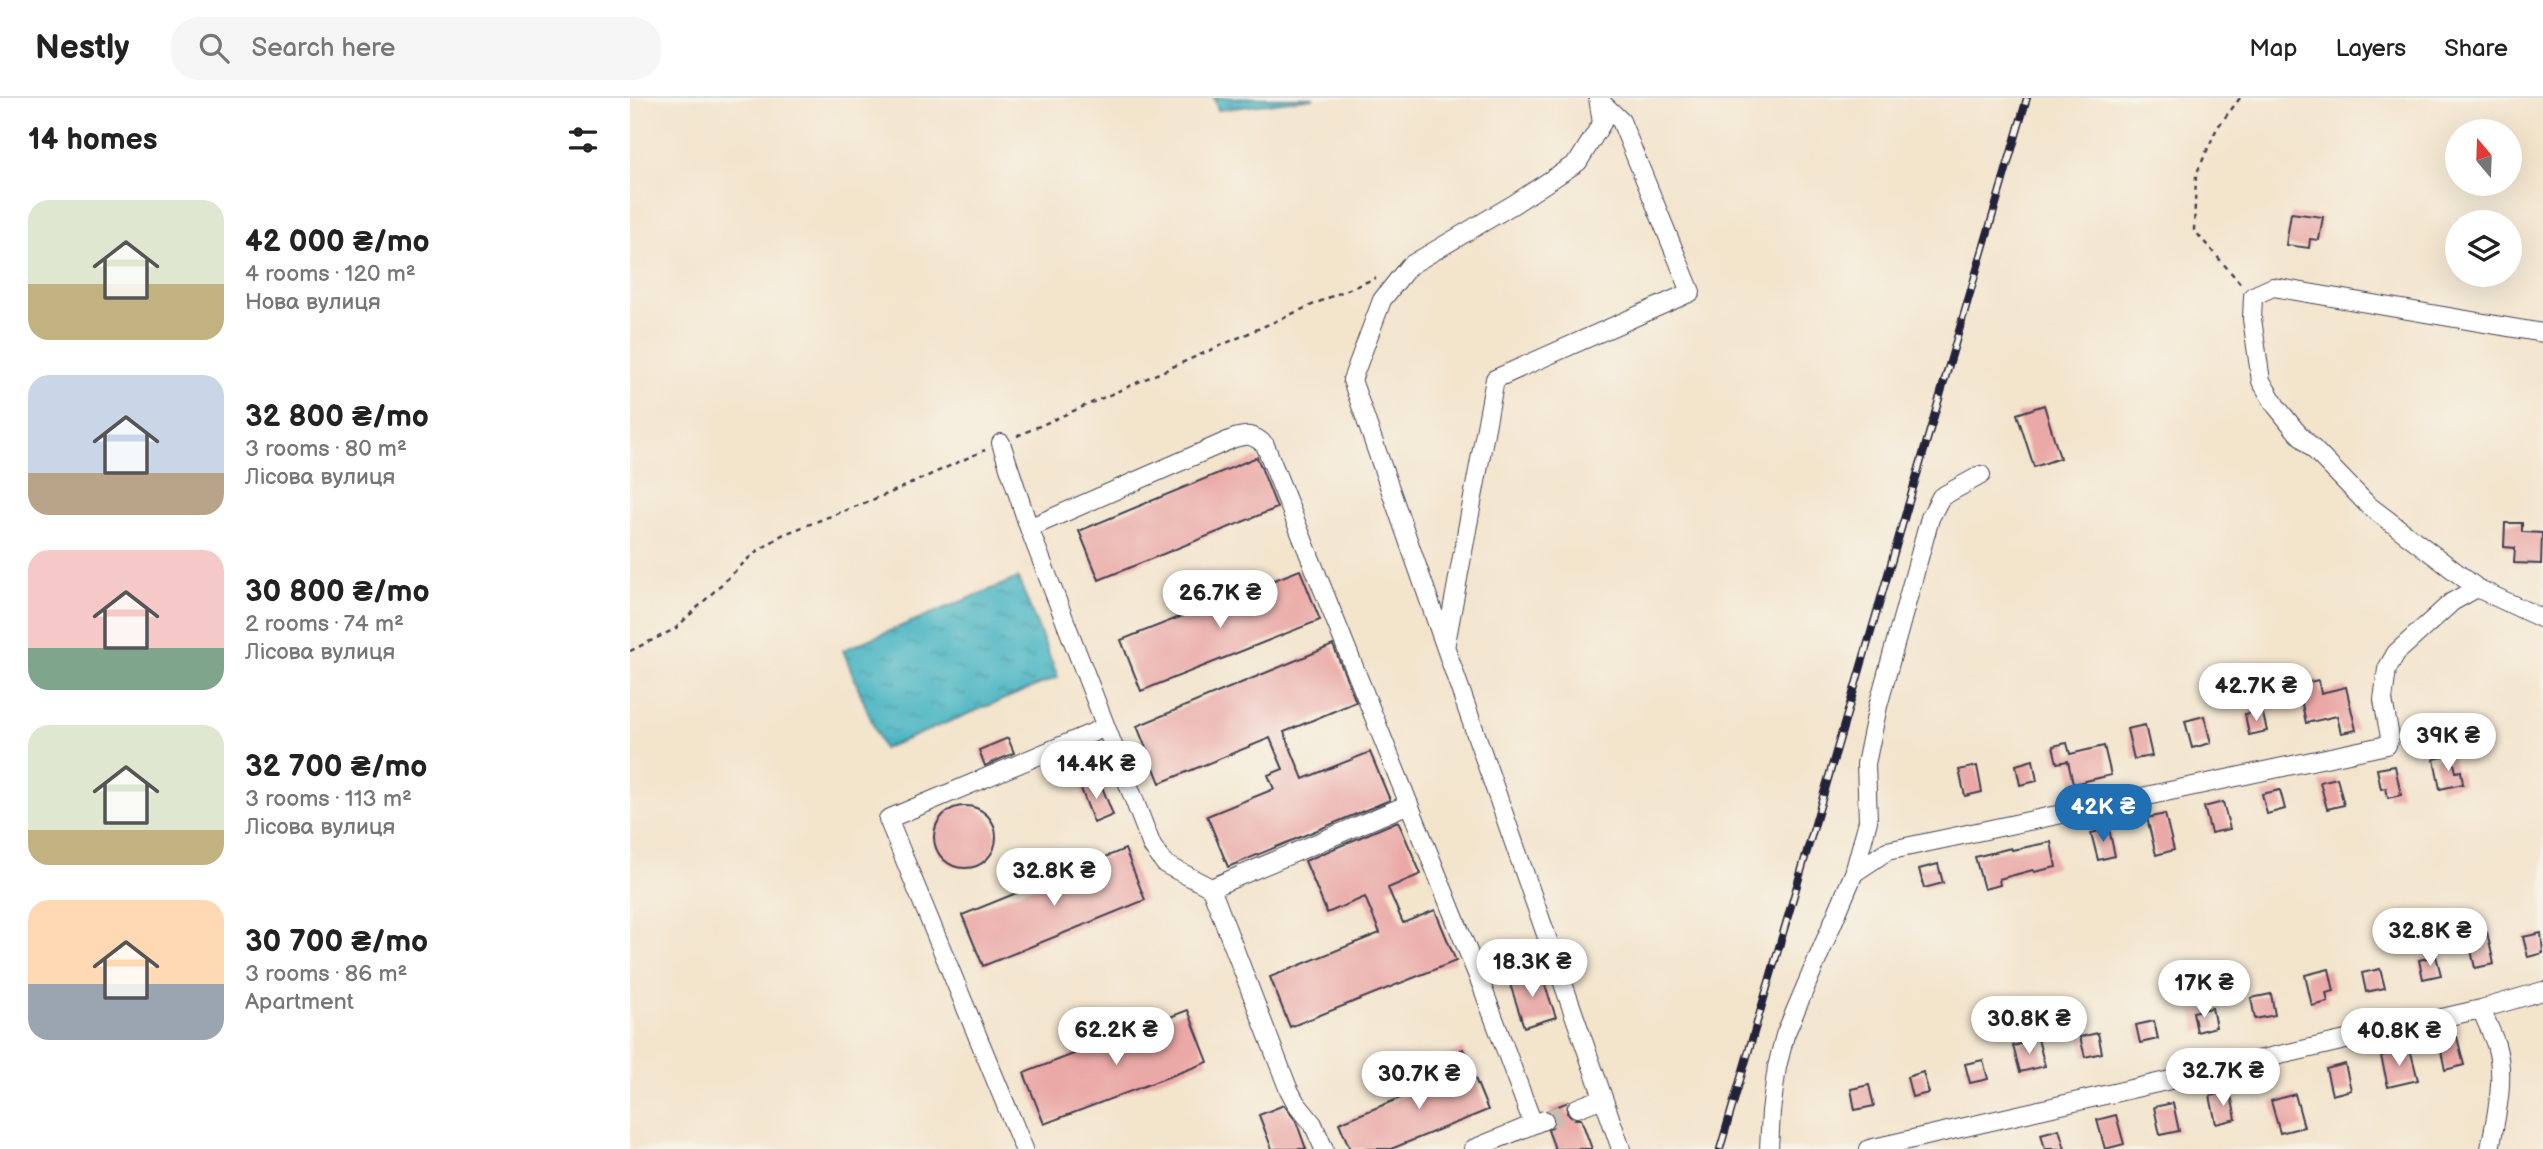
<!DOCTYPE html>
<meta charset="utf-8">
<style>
:root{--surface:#fff;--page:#f6f6f6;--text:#222;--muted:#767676;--line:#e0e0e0;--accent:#1f6fb2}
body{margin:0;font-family:"Balsamiq Sans",sans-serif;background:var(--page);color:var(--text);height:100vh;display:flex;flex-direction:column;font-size:26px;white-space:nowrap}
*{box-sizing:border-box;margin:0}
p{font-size:23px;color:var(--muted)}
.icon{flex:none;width:38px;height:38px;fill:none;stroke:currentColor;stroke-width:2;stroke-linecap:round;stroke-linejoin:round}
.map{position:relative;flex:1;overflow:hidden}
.details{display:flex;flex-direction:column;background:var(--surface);width:630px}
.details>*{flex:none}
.needle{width:46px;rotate:341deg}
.buttons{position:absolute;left:1815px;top:21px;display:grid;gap:14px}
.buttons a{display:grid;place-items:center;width:77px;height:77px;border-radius:50%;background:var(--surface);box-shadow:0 7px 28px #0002;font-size:35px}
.price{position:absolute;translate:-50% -60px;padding:0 16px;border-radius:24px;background:#fff;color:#222;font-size:23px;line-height:46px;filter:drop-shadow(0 2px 4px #0008)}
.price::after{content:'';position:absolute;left:50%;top:42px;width:21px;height:16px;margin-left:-10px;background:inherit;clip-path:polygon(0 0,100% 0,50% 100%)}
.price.selected{background:var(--accent);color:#fff}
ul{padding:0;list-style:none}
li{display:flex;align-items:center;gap:21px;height:175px;padding:0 28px}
li span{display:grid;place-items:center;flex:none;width:196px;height:140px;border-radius:21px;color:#555}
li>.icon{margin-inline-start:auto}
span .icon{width:84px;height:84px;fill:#fffc;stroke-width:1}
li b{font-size:30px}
h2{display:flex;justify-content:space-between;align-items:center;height:84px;padding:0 28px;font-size:30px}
header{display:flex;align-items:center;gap:42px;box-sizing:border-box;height:98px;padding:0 35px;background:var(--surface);border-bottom:2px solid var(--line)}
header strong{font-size:33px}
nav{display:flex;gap:38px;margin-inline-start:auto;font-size:24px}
.search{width:490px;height:63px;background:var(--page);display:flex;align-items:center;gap:18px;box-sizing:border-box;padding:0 24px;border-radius:28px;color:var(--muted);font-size:26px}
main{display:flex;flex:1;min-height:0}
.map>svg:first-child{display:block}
</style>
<header>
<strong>Nestly</strong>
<div class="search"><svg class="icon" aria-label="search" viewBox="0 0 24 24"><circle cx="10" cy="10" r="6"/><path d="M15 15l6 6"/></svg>Search here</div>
<nav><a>Map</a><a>Layers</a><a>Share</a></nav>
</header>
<main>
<section class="details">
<h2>14 homes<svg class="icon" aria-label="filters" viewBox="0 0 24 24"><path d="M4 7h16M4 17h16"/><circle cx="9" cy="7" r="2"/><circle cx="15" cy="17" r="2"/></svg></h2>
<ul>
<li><span style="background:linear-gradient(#dfe7d0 60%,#c2b280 0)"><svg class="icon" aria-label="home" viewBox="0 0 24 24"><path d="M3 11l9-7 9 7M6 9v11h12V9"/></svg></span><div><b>42 000 ₴/mo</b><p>4 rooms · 120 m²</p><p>Нова вулиця</p></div></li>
<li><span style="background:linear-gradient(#c9d6e8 70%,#b9a48a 0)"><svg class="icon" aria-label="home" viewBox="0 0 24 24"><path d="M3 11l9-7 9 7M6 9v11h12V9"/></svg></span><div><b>32 800 ₴/mo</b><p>3 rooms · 80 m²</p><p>Лісова вулиця</p></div></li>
<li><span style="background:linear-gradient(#f6c9c9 70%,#7fa58c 0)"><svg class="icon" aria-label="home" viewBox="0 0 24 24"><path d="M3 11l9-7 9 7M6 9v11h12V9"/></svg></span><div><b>30 800 ₴/mo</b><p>2 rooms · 74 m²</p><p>Лісова вулиця</p></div></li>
<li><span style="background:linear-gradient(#dfe7d0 75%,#c2b280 0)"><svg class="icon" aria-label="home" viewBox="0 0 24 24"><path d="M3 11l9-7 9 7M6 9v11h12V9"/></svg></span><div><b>32 700 ₴/mo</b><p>3 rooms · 113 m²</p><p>Лісова вулиця</p></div></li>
<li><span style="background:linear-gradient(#ffd9b3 60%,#9aa5b1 0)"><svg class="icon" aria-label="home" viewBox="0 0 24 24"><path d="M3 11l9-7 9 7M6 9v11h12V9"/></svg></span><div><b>30 700 ₴/mo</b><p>3 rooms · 86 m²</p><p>Apartment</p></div></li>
</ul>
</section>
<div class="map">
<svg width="1913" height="1051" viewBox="0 0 1913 1051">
<defs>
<pattern id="water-ripples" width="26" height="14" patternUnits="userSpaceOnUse" patternTransform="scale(1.75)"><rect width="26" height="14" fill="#48b5c3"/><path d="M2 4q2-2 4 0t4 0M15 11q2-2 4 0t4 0" fill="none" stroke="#3c93a0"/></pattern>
</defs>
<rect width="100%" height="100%" fill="#f7f3e8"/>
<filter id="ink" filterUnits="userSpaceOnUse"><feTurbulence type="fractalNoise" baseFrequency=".0143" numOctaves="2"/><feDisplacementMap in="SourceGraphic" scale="14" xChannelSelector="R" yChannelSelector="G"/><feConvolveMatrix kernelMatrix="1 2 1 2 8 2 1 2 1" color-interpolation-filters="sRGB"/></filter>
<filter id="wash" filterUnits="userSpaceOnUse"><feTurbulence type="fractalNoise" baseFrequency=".00686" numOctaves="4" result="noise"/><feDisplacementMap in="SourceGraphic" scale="28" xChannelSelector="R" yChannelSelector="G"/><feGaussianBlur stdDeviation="1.57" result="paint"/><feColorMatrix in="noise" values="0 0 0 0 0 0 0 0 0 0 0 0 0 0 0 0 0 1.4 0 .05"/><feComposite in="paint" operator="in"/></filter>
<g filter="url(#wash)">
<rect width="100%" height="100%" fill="#f3e4cc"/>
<!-- water -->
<path fill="url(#water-ripples)" stroke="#356c7f" stroke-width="2" d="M 584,0 L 684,0 L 588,12 Z
M 388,480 L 428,579 L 253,651 L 213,552 Z"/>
<g id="blocks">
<!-- building -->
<path fill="#eaa8a6" d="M 1661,115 L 1693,119 L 1689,142 L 1680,141 L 1679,150 L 1656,147 Z
M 1414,307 L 1430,360 L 1404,369 L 1387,316 Z
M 627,359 L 647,410 L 469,482 L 449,433 Z
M 1875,425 L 1892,425 L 1892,434 L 1912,435 L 1911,466 L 1884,465 L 1885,450 L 1874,449 Z
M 670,472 L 690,522 L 511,593 L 491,542 Z
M 703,547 L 726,604 L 654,634 L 673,681 L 740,654 L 760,702 L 598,769 L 577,718 L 644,691 L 638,677 L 653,671 L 640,640 L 530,685 L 507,628 Z
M 1688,582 L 1691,595 L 1716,589 L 1726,632 L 1711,635 L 1707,618 L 1676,625 L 1668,587 Z
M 1632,612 L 1637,633 L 1619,637 L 1615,616 Z
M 1574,618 L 1581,645 L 1562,650 L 1555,623 Z
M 1515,627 L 1522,658 L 1504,661 L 1497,631 Z
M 378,640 L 384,655 L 355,668 L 349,652 Z
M 1437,645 L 1440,656 L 1474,648 L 1481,677 L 1443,686 L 1438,663 L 1427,665 L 1423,648 Z
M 1822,657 L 1826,674 L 1831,673 L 1833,686 L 1810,691 L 1804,661 Z
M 1403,662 L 1407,683 L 1390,687 L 1386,667 Z
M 1347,668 L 1352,694 L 1335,698 L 1329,672 Z
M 1765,668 L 1771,697 L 1758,700 L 1756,690 L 1751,691 L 1747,671 Z
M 1707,680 L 1714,707 L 1697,711 L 1690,684 Z
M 469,681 L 483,717 L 464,725 L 450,688 Z
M 1650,692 L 1655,711 L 1637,716 L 1632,696 Z
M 1593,704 L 1600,731 L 1581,735 L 1574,709 Z
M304 739a31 31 0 1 1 62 0a31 31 0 1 1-62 0Z
M 1535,716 L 1544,752 L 1526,757 L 1517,720 Z
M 768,723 L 791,776 L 758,790 L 773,825 L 805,812 L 826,863 L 660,929 L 640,879 L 750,835 L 735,799 L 697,815 L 675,763 Z
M 1479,731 L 1485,758 L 1468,762 L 1461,735 Z
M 1421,744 L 1426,769 L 1404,774 L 1403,772 L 1369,781 L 1370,787 L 1354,791 L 1345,759 L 1381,750 L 1382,752 Z
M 495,751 L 515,802 L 353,868 L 332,817 Z
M 1308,766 L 1313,785 L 1294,790 L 1289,771 Z
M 1857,834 L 1864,866 L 1845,870 L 1838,839 Z
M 1911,835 L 1913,855 L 1898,859 L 1893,839 Z
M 1806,858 L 1811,877 L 1793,881 L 1789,862 Z
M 1699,871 L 1704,893 L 1696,895 L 1698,904 L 1682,908 L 1675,877 Z
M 1750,871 L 1755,890 L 1736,894 L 1732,875 Z
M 910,873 L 926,919 L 894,929 L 879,883 Z
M 1641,896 L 1645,917 L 1625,921 L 1621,900 Z
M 1582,910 L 1586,929 L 1567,934 L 1563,914 Z
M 558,912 L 578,964 L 414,1026 L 394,975 Z
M 1524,923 L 1528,941 L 1510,945 L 1506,927 Z
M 1468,935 L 1472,955 L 1455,959 L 1450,939 Z
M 1827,939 L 1834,967 L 1815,972 L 1809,944 Z
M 1408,941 L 1415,968 L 1390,974 L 1383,948 Z
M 833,951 L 858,1012 L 761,1051 L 720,1051 L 709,1025 L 824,978 L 816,958 Z
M 1780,951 L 1788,982 L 1758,989 L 1751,958 Z
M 1353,962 L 1358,981 L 1340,985 L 1335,966 Z
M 1715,966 L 1721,992 L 1702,997 L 1696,971 Z
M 1293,974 L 1299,995 L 1282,999 L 1277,979 Z
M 1239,987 L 1244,1008 L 1225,1012 L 1221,991 Z
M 1600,993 L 1606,1021 L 1586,1026 L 1580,998 Z
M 1665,996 L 1674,1029 L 1650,1035 L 1641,1003 Z
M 938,1004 L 937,1015 L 945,1021 L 951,1021 L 962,1051 L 925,1051 L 918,1032 L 923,1028 L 925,1018 L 918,1012 Z
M 1543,1005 L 1549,1033 L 1530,1037 L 1524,1009 Z
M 654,1007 L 666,1023 L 676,1051 L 642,1051 L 629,1017 Z
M 1486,1017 L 1494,1046 L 1475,1051 L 1467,1022 Z
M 1429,1031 L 1435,1051 L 1415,1051 L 1411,1036 Z"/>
</g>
</g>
<g filter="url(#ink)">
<use href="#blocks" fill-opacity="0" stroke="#413f51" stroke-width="2"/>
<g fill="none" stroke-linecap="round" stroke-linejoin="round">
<!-- minor-tunnel -->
<path stroke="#c9bdaf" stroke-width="18" stroke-dasharray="18 9" stroke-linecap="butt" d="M 914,1022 L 947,1010"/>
<!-- minor casing -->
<g stroke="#413f51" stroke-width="20">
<path id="minor" d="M 968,0 L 972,25 L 948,64 L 884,106 L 779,168 L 752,202 L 722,282 L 991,1051
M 371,345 L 399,430 L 522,748 L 535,766 L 581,790 L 779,706
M 399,430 L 602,341 C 617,336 623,336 635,347 L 853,891 L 903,1026
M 1847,490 L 1738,407 L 1666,333 L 1646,308 L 1631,283 L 1622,221 L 1623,198 L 1643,189 L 1913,235
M 816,545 L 865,281 L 1061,194 L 991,23 L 969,2
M 1224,775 L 1257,753 L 1757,647 L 1760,639 L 1753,602 L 1757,571 L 1766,555 L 1822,504 L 1847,490 L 1913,521
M 581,790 L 658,990 L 666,1005 L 683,1026 L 694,1051
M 1851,911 C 1856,923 1862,935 1866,947 C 1876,979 1866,1019 1860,1051
M 947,1010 L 973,1000
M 394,1051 L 258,721 L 476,629
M 843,1051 L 914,1022
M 1139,1051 L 1141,1013 L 1147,969 L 1155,937 L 1224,775 L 1238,723 L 1236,666 L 1248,608 L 1300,420 L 1311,399 L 1351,377
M 1239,1051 L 1851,911 L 1913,893"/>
</g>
<!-- path -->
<path stroke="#413f51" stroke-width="2.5" stroke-dasharray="5 5" stroke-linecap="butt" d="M 1610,0 L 1587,30 L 1566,77 L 1564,132 L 1611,186
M 387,338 L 700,199 L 746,180
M 0,553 L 45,531 L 122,457 L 152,437 L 260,395 L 355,352"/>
<!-- minor -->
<use href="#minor" stroke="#fff" stroke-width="18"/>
<!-- rail casing -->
<g stroke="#22223b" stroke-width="8">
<path id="rail" d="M 1090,1051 L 1397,0"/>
</g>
<!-- rail -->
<use href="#rail" stroke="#f7f3e8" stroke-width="5" stroke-dasharray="16" stroke-linecap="butt"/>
</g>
</g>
</svg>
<div class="buttons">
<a><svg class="needle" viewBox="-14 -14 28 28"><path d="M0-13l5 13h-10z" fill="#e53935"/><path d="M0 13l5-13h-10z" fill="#767676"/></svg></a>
<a><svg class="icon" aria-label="layers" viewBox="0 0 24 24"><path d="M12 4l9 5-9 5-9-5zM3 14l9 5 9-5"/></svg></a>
</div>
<b class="price" style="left:590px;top:532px">26.7K ₴</b>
<b class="price" style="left:1626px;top:625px">42.7K ₴</b>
<b class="price" style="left:1818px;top:675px">39K ₴</b>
<b class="price" style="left:466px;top:703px">14.4K ₴</b>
<b class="price selected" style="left:1473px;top:746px">42K ₴</b>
<b class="price" style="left:424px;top:810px">32.8K ₴</b>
<b class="price" style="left:1800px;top:870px">32.8K ₴</b>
<b class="price" style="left:902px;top:901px">18.3K ₴</b>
<b class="price" style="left:1574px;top:922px">17K ₴</b>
<b class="price" style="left:1399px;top:958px">30.8K ₴</b>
<b class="price" style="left:486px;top:969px">62.2K ₴</b>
<b class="price" style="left:1769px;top:970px">40.8K ₴</b>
<b class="price" style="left:1593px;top:1010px">32.7K ₴</b>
<b class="price" style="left:789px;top:1013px">30.7K ₴</b>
</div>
</main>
